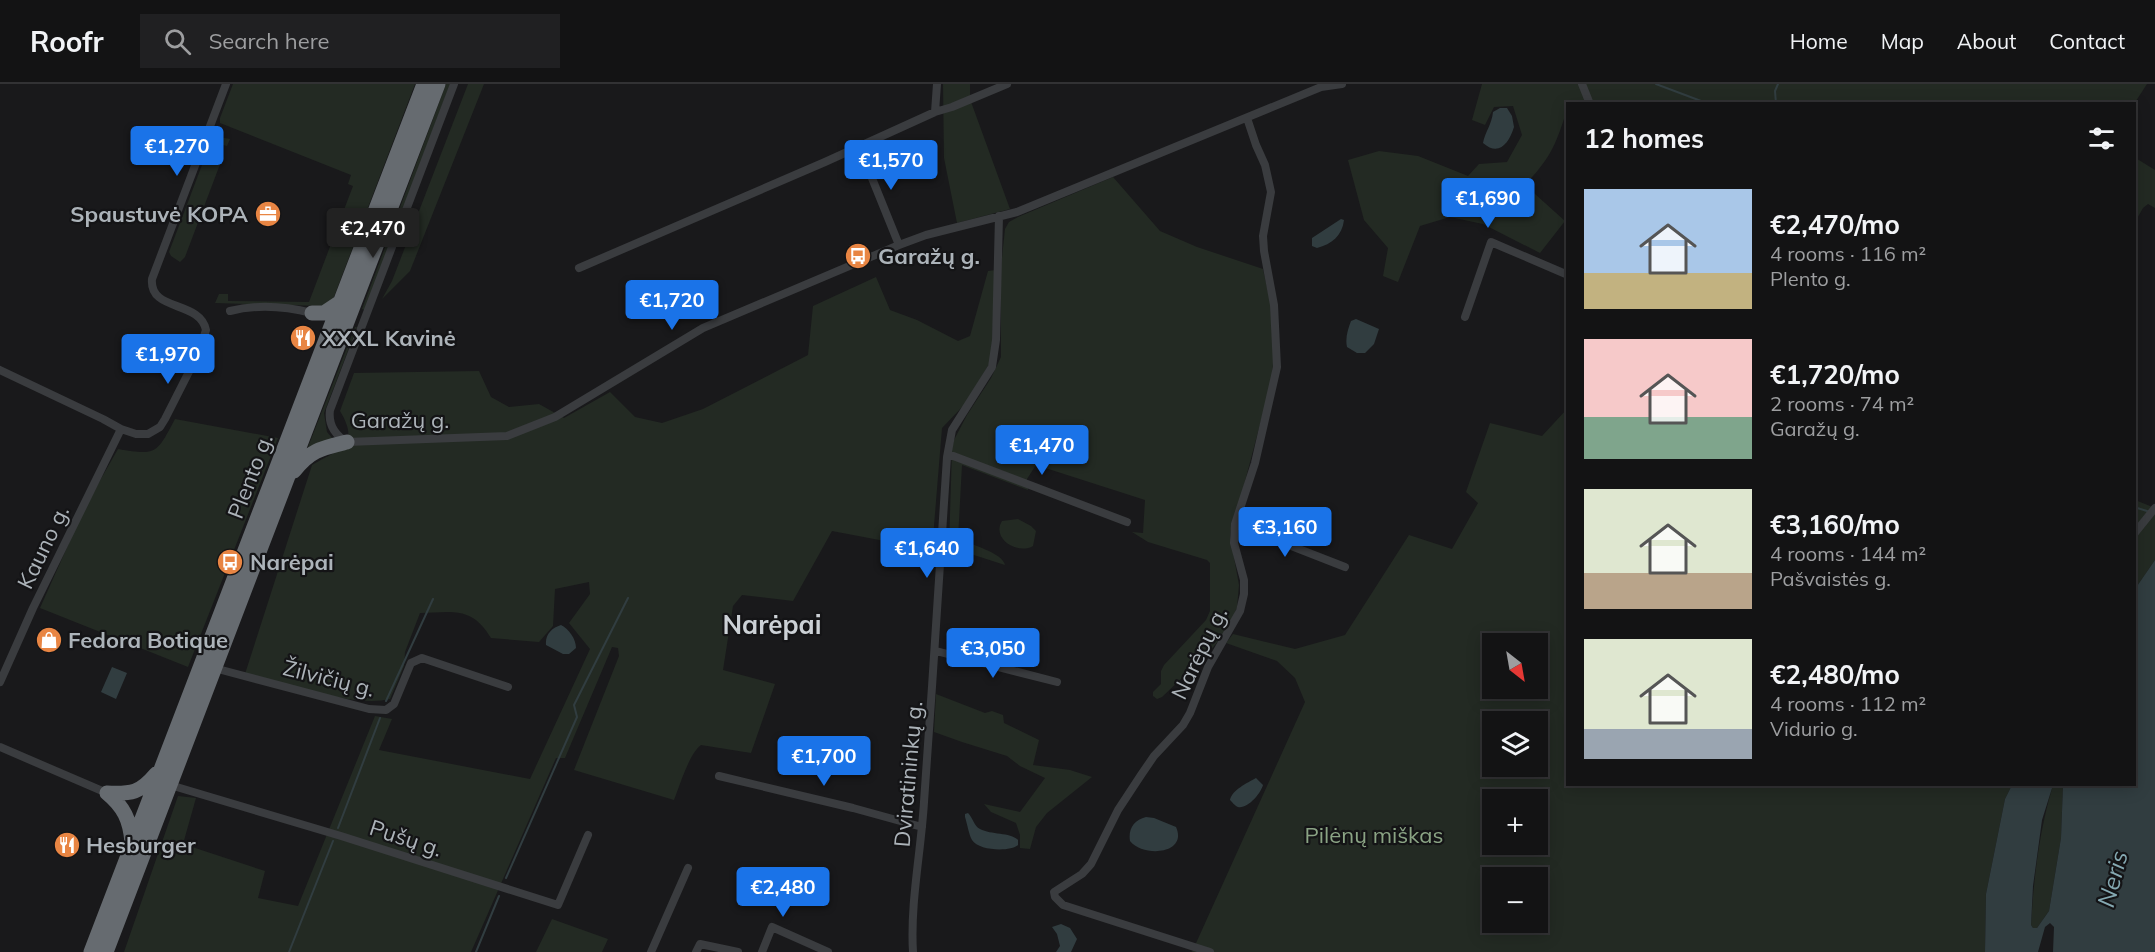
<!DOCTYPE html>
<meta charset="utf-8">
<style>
:root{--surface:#131314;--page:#202022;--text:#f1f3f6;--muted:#9d9ea0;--line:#323234;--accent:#1a73e8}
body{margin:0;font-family:Mulish,sans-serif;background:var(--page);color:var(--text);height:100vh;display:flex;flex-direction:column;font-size:22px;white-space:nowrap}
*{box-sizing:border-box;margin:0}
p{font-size:20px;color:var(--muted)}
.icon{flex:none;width:33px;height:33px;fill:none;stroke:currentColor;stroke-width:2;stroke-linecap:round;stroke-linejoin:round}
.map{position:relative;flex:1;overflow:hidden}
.panel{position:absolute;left:1566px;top:18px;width:570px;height:684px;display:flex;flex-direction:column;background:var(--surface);border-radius:0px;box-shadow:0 3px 15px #0003,0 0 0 2px var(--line)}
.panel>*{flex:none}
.needle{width:39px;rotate:149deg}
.buttons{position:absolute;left:1482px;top:549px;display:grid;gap:12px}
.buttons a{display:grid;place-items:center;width:66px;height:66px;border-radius:0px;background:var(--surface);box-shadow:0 3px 15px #0003,0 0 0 2px var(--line);font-size:30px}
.price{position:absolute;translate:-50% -51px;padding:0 14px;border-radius:6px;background:var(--accent);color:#fff;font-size:20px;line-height:39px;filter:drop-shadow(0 2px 3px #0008)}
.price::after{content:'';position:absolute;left:50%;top:36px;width:18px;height:14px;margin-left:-9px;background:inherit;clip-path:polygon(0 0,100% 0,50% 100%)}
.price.active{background:#222;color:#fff}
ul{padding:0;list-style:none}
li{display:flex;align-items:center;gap:18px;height:150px;padding:0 18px}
li span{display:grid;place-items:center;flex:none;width:168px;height:120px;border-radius:0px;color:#555}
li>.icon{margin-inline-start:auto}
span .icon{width:72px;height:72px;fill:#fffc;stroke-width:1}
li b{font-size:26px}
h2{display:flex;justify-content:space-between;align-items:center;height:72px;padding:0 18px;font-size:26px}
header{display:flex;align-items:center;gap:36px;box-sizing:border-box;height:84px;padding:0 30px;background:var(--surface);border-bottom:2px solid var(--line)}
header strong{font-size:28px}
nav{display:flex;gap:33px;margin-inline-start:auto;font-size:21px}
.search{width:420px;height:54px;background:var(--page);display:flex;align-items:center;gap:15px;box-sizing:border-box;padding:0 21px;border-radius:0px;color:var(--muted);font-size:22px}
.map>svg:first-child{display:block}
</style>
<header>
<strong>Roofr</strong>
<div class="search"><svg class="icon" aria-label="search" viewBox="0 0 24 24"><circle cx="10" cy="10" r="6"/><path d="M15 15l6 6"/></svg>Search here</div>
<nav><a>Home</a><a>Map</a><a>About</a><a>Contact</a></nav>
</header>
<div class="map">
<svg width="2155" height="868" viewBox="0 0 2155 868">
<rect width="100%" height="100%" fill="#19191b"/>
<!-- green -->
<path fill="#232a23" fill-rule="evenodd" d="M 233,0 L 415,0 L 332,218 L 323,222 L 215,219 L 219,210 L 228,210 L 228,217 L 309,218 L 353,102 L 348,100 L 351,91 L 220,39 L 220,34 Z
M 446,0 L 450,0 L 365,226 L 362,225 Z
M 468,0 L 484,0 L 410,187 L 382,215 L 392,197 Z
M 943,0 L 970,0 L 970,15 L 1010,125 L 957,139 L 944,74 Z
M 1482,0 L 2147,0 L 2134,20 L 1568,20 L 1567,34 L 1564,35 C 1554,66 1547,77 1525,101 L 1565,137 L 1540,169 L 1483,140 L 1450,133 L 1420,142 L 1398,198 L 1383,192 L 1388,164 L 1364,136 L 1348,76 L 1379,67 L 1418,72 L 1468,92 L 1479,80 L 1507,78 L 1522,51 L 1513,22 L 1494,23 L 1485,41 L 1472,36 Z
M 213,52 L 230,55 L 227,62 L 219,60 L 215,72 L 222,75 L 185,173 L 180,178 L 171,172 L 169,168 Z
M 2134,73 L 2155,86 L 2155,124 L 2148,120 L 2143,124 L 2135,138 Z
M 1113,93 L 1160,147 L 1197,163 L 1263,185 L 1271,222 L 1274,266 L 1272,295 L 1240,416 L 1232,438 L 1230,452 L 1239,501 L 1237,523 L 1229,544 L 1210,567 L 1162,613 L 1157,615 L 1153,612 L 1153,608 L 1161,600 L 1161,587 L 1164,581 L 1206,536 L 1210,527 L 1210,479 L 1207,476 L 1148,458 L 1132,448 L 1143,449 L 1145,416 L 1036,381 L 1027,395 L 1028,406 L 962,381 L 958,455 C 970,460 1003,469 1005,481 L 949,463 L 952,365 L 954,356 L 967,331 L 991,294 L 1001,273 L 1001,183 L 1005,145 L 1009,138 L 1018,133 Z
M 996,186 L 991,277 L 965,320 L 942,344 L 932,466 L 832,447 L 793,517 L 742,511 L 733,522 L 723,586 L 775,600 L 751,669 L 701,661 C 689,670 680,701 674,716 L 574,686 L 619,572 L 618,564 L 612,563 L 565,674 L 556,674 L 471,868 L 124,868 L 178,712 L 196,714 L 183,760 L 265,787 L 258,814 L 298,822 L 375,632 L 392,635 L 379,666 L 530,695 L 590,565 L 569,539 L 590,510 L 589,498 L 555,505 L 553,542 L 539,558 L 491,554 C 472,522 453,528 420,529 L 405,568 L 404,582 L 390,615 C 353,624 284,599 245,590 L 312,381 C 339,365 361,362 340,327 L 354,289 L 479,287 L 491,313 L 509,323 L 539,320 L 564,334 L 610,308 L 635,333 L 662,339 L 703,325 L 808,271 L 813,222 L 876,193 L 890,226 L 917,236 L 958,257 L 970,252 L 988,187 Z
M 355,243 L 357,243 L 324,329 L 327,348 L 334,356 L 306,368 Z
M 1567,325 L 1568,700 L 2012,701 L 2005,715 L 1986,810 L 1985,868 L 1192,868 L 1305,618 L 1295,594 L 1277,577 L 1226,559 L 1233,550 L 1295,565 L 1345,551 L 1409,451 L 1452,465 L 1478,419 L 1466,408 L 1490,339 L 1542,352 ZM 1492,560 L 1538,560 L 1538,604 L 1492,604 ZM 1492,638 L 1538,638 L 1538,682 L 1492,682 ZM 1492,716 L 1538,716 L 1538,760 L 1492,760 ZM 1492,794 L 1538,794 L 1538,838 L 1492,838 Z
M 175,335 L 278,354 L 188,583 L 40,524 L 86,421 L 118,365 C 157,372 157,369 175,335 Z
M 2135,416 L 2155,424 L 2155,476 L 2135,505 Z
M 1018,435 L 1031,442 L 1036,447 L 1033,462 C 1018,471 991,455 1002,437 Z
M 936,610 L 985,629 L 992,627 L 1003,631 L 1004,639 L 1039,656 L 1033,681 L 1070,686 L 1092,693 L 1047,729 L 1036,743 L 1030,765 L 1020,764 L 1020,751 L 1016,739 L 991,728 L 984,720 L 1020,728 L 1045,694 L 1020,682 L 1007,672 L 962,658 L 934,648 Z
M 2053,701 L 2063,701 L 2061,754 L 2049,827 L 2037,844 L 2033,844 L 2031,841 C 2034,792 2039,748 2053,701 Z
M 552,835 L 608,855 L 602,868 L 536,868 Z"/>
<!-- water -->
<path fill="#313d40" d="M 1500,24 L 1507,24 L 1512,32 L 1514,43 C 1509,59 1499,73 1483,59 C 1485,48 1492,40 1493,28 Z
M 1341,135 L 1344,136 C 1342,152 1332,160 1317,164 L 1312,162 L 1312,154 Z
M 1356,235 L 1379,245 L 1374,260 L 1365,269 L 1357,269 L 1347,263 C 1345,254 1348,245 1351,237 Z
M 2155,476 L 2155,868 L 2053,868 L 2054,843 L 2050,839 L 2045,843 L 2038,868 L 1985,868 L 1986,810 L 2005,715 L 2012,701 L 2053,701 L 2042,736 L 2033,802 L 2031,841 L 2033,844 L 2037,844 L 2049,827 L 2061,754 L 2063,701 L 2134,700 L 2135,505 Z
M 561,541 C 569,545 576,555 576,564 L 569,570 L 563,570 L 546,561 C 545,550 552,544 561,541 Z
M 112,583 L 127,589 L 116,615 L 101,608 Z
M 1256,694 L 1263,701 C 1261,709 1248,725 1238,723 C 1235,722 1232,718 1230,716 C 1232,706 1247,699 1256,694 Z
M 968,729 C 973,734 974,742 980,745 C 991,751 1010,748 1018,756 L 1018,761 C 1010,768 979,767 972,756 C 969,751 967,739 965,733 L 965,730 Z
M 1146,733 L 1154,734 L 1176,743 C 1188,770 1144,774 1130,757 C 1128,745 1134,736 1146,733 Z
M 1061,840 L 1070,844 L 1077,855 L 1071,868 L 1056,868 L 1060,862 L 1057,850 L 1052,843 Z"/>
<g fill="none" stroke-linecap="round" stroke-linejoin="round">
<!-- stream -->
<path stroke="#313d40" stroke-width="2" d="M 1656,0 L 1709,20
M 1776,20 L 1775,7 L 1778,0
M 2134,423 L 2147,427
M 386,617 L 433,515
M 338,744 L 380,634
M 506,794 L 577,633 L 574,621 L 628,514
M 289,868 L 333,757
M 476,868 L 499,812"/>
<!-- street -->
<path stroke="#3a3c3f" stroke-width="8" d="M 454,0 L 330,326 C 328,341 335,351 347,358 L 507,352 L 555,333 L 703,244 L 899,161 L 926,151 L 1017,128 L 1321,3 L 1342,0
M 1582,0 L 1590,20
M 935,28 L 937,0
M 859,62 L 899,161
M 579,184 L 825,78 L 935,28 L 952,23 L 1007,0
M 230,227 C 258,220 284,222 312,229
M 1465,233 L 1491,158 L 1568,191
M 0,286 L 103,335 L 121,345 L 136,350 L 148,350 L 160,343 L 165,335 L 199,268 L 206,246 C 200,216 149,228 152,195 L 226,0
M 948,370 L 1127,438
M 1235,440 L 1345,483
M 2134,450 L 2155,424
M 936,567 L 1057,598
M 214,584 L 369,625 L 386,626 L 394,620 L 411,579 L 422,574 L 508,603
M 0,598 L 33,524 L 121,345
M 0,663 L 107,709
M 719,692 L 853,724 L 922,743
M 170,701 L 341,752 L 558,821 L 588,751
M 651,868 L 688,784
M 696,868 L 700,860 L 738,868
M 762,868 L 772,843 L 828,868
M 913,868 C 910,819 921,768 924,718 C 932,603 940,489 947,373 L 952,346 L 992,283 L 996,256 L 999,132
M 1210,868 L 1063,821 L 1055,813 L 1054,808 L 1082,790 L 1091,780 L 1118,726 L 1141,691 L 1154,672 L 1183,641 L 1190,629 L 1208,583 L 1240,527 L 1244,510 L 1244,496 L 1234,459 L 1235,440 L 1255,379 L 1277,283 L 1274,221 L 1264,167 L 1263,152 L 1271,108 L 1265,81 L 1256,61 L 1247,34"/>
<!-- highway -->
<path stroke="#666b70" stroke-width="15" d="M 312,229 L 324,229 L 342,217
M 294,387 C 310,366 322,364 347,358
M 107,709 C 132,710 140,709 156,690
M 107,709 C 124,723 130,736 132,758
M 91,868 L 424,0
M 106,868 L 438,0"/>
</g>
<!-- icons -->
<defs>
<g id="office-disc" transform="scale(1.35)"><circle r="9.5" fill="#e88543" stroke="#141416"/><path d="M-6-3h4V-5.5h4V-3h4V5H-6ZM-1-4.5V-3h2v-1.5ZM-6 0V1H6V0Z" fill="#fff"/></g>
<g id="bus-disc" transform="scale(1.35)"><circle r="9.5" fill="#e88543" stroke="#141416"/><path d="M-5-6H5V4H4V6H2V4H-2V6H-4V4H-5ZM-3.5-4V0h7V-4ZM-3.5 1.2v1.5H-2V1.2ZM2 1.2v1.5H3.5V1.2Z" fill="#fff"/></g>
<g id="restaurant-disc" transform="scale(1.35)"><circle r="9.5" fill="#e88543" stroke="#141416"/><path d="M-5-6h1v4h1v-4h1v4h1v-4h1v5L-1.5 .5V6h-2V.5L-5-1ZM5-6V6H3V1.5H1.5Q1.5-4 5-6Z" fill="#fff"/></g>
<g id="shop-disc" transform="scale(1.35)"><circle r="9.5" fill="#e88543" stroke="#141416"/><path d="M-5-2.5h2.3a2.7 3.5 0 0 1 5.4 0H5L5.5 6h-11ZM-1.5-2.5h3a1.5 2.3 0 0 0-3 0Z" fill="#fff"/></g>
</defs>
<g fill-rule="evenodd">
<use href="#office-disc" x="268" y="130"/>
<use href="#bus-disc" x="858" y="172"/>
<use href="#restaurant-disc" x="303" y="254"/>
<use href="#bus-disc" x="230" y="478"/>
<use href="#shop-disc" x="49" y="556"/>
<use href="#restaurant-disc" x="67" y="761"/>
</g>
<g text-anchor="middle" stroke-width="4.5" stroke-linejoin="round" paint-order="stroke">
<!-- poi labels -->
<g font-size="22" font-weight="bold" fill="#acb3b9" stroke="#141416" text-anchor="start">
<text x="248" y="138" text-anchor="end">Spaustuvė KOPA</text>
<text x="878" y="180">Garažų g.</text>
<text x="322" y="262">XXXL Kavinė</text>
<text x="250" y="486">Narėpai</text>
<text x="68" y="564">Fedora Botique</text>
<text x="86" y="769">Hesburger</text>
</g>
<!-- street labels -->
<g font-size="22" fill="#acb3b9" stroke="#141416">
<text x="400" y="344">Garažų g.</text>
<text transform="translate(250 392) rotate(-69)" y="8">Plento g.</text>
<text transform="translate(43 463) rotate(-64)" y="8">Kauno g.</text>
<text transform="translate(1199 569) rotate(-64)" y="8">Narėpų g.</text>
<text transform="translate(329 594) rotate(14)" y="8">Žilvičių g.</text>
<text transform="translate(908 690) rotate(-85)" y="8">Dviratininkų g.</text>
<text transform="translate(406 754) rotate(18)" y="8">Pušų g.</text>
</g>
<!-- park labels -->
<g font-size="22" fill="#8aa384" stroke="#141416">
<text x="1374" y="759">Pilėnų miškas</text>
</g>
<!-- water labels -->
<g font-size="24" font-style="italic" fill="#85a9b2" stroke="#141416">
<text transform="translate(2113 795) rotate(-75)" y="8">Neris</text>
</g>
<!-- quarter labels -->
<g font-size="26" font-weight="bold" fill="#ccd1d6" stroke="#141416">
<text x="772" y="550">Narėpai</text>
</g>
</g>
</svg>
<div class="buttons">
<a><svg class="needle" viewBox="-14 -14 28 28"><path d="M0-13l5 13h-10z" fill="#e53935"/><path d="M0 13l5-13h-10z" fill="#9d9ea0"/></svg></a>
<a><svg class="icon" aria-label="layers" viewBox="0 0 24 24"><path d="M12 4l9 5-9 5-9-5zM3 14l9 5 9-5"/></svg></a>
<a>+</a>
<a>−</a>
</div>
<b class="price" style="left:177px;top:93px">€1,270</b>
<b class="price" style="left:891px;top:107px">€1,570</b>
<b class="price" style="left:1488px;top:145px">€1,690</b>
<b class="price active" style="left:373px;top:175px">€2,470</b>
<b class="price" style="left:672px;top:247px">€1,720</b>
<b class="price" style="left:168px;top:301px">€1,970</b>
<b class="price" style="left:1042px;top:392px">€1,470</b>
<b class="price" style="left:1285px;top:474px">€3,160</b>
<b class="price" style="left:927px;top:495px">€1,640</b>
<b class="price" style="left:993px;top:595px">€3,050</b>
<b class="price" style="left:824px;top:703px">€1,700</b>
<b class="price" style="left:783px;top:834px">€2,480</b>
<section class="panel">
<h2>12 homes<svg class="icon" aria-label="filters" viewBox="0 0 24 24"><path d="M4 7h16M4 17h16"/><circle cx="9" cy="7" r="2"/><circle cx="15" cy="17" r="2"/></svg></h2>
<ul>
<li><span style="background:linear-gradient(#a9c7e8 70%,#c2b280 0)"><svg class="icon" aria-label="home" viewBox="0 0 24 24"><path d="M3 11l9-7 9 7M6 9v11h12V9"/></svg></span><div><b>€2,470/mo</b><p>4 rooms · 116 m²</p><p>Plento g.</p></div></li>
<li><span style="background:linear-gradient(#f6c9c9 65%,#7fa58c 0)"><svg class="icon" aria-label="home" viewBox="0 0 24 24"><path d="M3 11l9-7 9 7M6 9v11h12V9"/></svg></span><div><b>€1,720/mo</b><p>2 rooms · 74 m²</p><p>Garažų g.</p></div></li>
<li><span style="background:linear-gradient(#dfe7d0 70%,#b9a48a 0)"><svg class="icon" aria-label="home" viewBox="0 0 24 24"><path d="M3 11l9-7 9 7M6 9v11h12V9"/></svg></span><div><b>€3,160/mo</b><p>4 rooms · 144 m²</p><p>Pašvaistės g.</p></div></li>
<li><span style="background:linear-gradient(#dfe7d0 75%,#9aa5b1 0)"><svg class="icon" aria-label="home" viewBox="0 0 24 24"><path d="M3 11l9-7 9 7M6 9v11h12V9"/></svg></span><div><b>€2,480/mo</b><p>4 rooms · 112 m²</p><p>Vidurio g.</p></div></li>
</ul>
</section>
</div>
